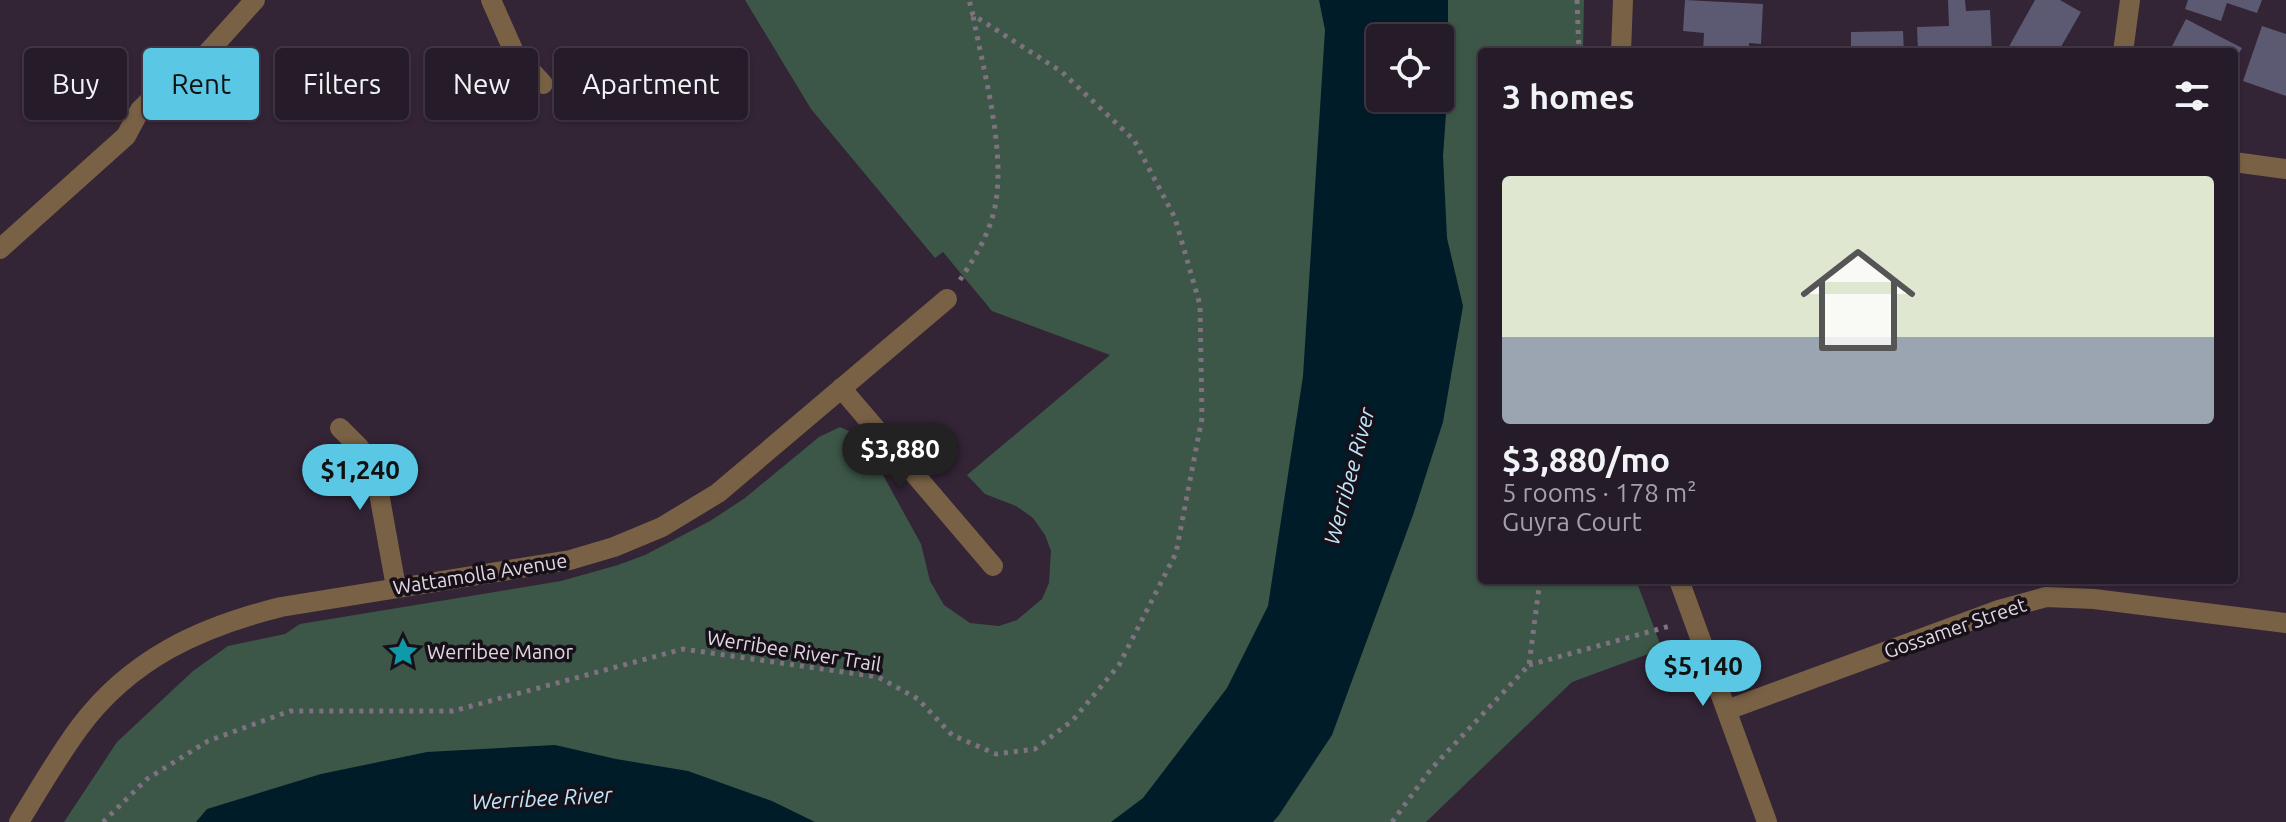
<!DOCTYPE html>
<meta charset="utf-8">
<style>
:root{--surface:#261b28;--page:#2e2430;--text:#f1f3f6;--muted:#a4a1a8;--line:#423945;--accent:#5ac8e5}
body{margin:0;font-family:Ubuntu,sans-serif;background:var(--page);color:var(--text);height:100vh;display:flex;flex-direction:column;font-size:30px;white-space:nowrap}
*{box-sizing:border-box;margin:0}
p{font-size:26px;color:var(--muted)}
.icon{flex:none;width:44px;height:44px;fill:none;stroke:currentColor;stroke-width:2;stroke-linecap:round;stroke-linejoin:round}
.map{position:relative;flex:1;overflow:hidden}
.sheet{position:absolute;left:1478px;top:48px;width:760px;height:536px;display:flex;flex-direction:column;background:var(--surface);border-radius:8px;box-shadow:0 2px 6px #0004,0 0 0 2px var(--line)}
.sheet>*{flex:none}
.banner{position:absolute;left:24px;top:48px;width:760px;height:72px;display:flex;gap:16px}
.controls{position:absolute;left:1366px;top:24px;display:grid;gap:16px}
.controls a{display:grid;place-items:center;width:88px;height:88px;border-radius:8px;background:var(--surface);box-shadow:0 2px 6px #0004,0 0 0 2px var(--line);font-size:40px}
.price{position:absolute;translate:-50% -68px;padding:0 18px;border-radius:28px;background:var(--accent);color:#111;font-size:26px;line-height:52px;filter:drop-shadow(0 2px 4px #0008)}
.price::after{content:'';position:absolute;left:50%;top:48px;width:24px;height:18px;margin-left:-12px;background:inherit;clip-path:polygon(0 0,100% 0,50% 100%)}
.price.current{background:#222;color:#fff}
ul{padding:0;list-style:none}
li{display:grid;align-content:center;gap:16px;height:424px;padding:0 24px}
li+li{border-top:2px solid var(--line)}
li span{display:grid;place-items:center;height:248px;border-radius:8px;color:#555}
li>.icon{margin-inline-start:auto}
span .icon{width:144px;height:144px;fill:#fffc;stroke-width:1}
li b{font-size:34px}
h2{display:flex;justify-content:space-between;align-items:center;height:96px;padding:0 24px;font-size:34px}
.tag{padding:0 28px;border-radius:8px;background:var(--surface);box-shadow:0 2px 6px #0004,0 0 0 2px var(--line);font-size:28px;line-height:72px}
.tag.current{background:var(--accent);color:#111}
.map>svg:first-child{display:block}
</style>
<div class="map">
<svg width="2286" height="822" viewBox="0 0 2286 822">
<rect width="100%" height="100%" fill="#332436"/>
<!-- green -->
<path fill="#3c5748" fill-rule="evenodd" d="M 745,0 L 1584,0 L 1583,52 L 1482,52 L 1482,580 L 1636,580 L 1662,649 L 1572,682 L 1426,822 L 64,822 L 117,742 L 193,671 L 228,646 L 285,634 L 300,624 L 561,581 L 618,565 L 645,555 L 710,521 L 745,498 L 819,437 L 840,427 L 862,437 L 921,544 L 930,581 L 944,605 L 970,623 L 999,626 L 1017,620 L 1042,599 L 1049,583 L 1051,551 L 1045,535 L 1033,518 L 1016,506 L 985,494 L 967,475 L 1110,355 L 992,311 L 943,252 L 935,258 L 811,109 ZM 1380,38 L 1440,38 L 1440,98 L 1380,98 Z"/>
<!-- water -->
<path fill="#001c29" fill-rule="evenodd" d="M 1319,0 L 1448,0 L 1448,86 L 1443,156 L 1447,238 L 1463,306 L 1443,422 L 1413,515 L 1332,735 L 1279,815 L 1273,822 L 1111,822 L 1143,798 L 1227,688 L 1268,606 L 1303,376 L 1325,30 ZM 1380,38 L 1440,38 L 1440,98 L 1380,98 Z
M 555,745 L 616,759 L 688,771 L 772,801 L 815,822 L 196,822 L 207,809 L 321,774 L 427,752 Z"/>
<!-- building -->
<path fill="#5b5a72" d="M 1685,0 L 1763,4 L 1761,44 L 1749,43 L 1749,52 L 1703,52 L 1704,33 L 1683,31 Z
M 1948,0 L 1965,0 L 1966,11 L 1990,10 L 1992,52 L 1918,52 L 1917,27 L 1949,26 Z
M 2035,0 L 2060,0 L 2081,12 L 2058,52 L 2006,52 Z
M 2188,0 L 2262,0 L 2257,13 L 2227,3 L 2221,21 L 2185,9 Z
M 2186,19 L 2242,48 L 2234,63 L 2234,52 L 2169,52 Z
M 2262,26 L 2286,34 L 2286,96 L 2243,81 Z
M 1903,31 L 1904,52 L 1851,52 L 1851,32 Z"/>
<g fill="none" stroke-linecap="round" stroke-linejoin="round">
<!-- path -->
<path stroke="#7e7180" stroke-width="5" stroke-dasharray="4 6" stroke-linecap="butt" d="M 1577,0 L 1579,52
M 960,280 C 975,257 989,235 995,207 C 1006,151 984,73 973,16
M 1529,665 L 1670,626
M 103,822 L 147,779 L 208,741 L 290,711 L 453,711 L 683,649 L 878,677 L 918,699 L 952,735 L 996,754 L 1035,749 L 1073,720 L 1119,665 L 1176,553 L 1202,418 L 1200,305 L 1175,218 L 1134,140 L 1062,72 L 973,15 L 969,0
M 1392,822 L 1431,769 L 1529,665 L 1540,580"/>
<!-- minor -->
<path stroke="#796145" stroke-width="20" d="M 491,0 L 514,52 L 543,84
M 1621,52 L 1623,0
M 2123,52 L 2130,0
M 2234,162 L 2286,169
M 0,249 L 126,136 L 140,110 L 148,102 L 172,92 L 255,0
M 841,388 L 993,566
M 340,428 L 359,447 L 375,471 L 396,587
M 1679,580 L 1767,822
M 1727,710 L 1999,610 L 2046,597 L 2094,599 L 2286,623
M 19,822 C 38,791 57,758 79,728 C 130,659 200,627 281,607 L 570,560 L 614,547 L 662,527 L 718,493 L 947,299"/>
</g>
<!-- icons -->
<defs>
<g id="sight-bare" transform="scale(2.4)"><path d="M0-6L1.8-2.2L6-1.7L2.9 1.2L3.7 5.4L0 3.3L-3.7 5.4L-2.9 1.2L-6-1.7L-1.8-2.2Z" fill="#0f9aa8" stroke="#171018" stroke-width="2.5" paint-order="stroke"/></g>
</defs>
<g fill-rule="evenodd">
<use href="#sight-bare" x="403" y="652"/>
</g>
<g text-anchor="middle" stroke-width="7" stroke-linejoin="round" paint-order="stroke">
<!-- street labels -->
<g font-size="20" fill="#e1d7e2" stroke="#171018">
<text transform="translate(480 574) rotate(-9)" y="7">Wattamolla Avenue</text>
<text transform="translate(1955 628) rotate(-19)" y="7">Gossamer Street</text>
<text transform="translate(794 651) rotate(9)" y="7">Werribee River Trail</text>
</g>
<!-- poi labels -->
<g font-size="20" fill="#e1d7e2" stroke="#171018" text-anchor="start">
<text x="427" y="659">Werribee Manor</text>
</g>
<!-- water labels -->
<g font-size="22" font-style="italic" fill="#bce6fa" stroke="#171018">
<text transform="translate(1349 476) rotate(-75)" y="8">Werribee River</text>
<text transform="translate(542 798) rotate(-3)" y="8">Werribee River</text>
</g>
</g>
</svg>
<div class="controls">
<a><svg class="icon" aria-label="locate" viewBox="0 0 24 24"><circle cx="12" cy="12" r="6"/><path d="M12 2v4M12 18v4M2 12h4M18 12h4"/></svg></a>
</div>
<b class="price current" style="left:900px;top:491px">$3,880</b>
<b class="price" style="left:360px;top:512px">$1,240</b>
<b class="price" style="left:1703px;top:708px">$5,140</b>
<div class="banner">
<a class="tag">Buy</a>
<a class="tag current">Rent</a>
<a class="tag">Filters</a>
<a class="tag">New</a>
<a class="tag">Apartment</a>
</div>
<section class="sheet">
<h2>3 homes<svg class="icon" aria-label="filters" viewBox="0 0 24 24"><path d="M4 7h16M4 17h16"/><circle cx="9" cy="7" r="2"/><circle cx="15" cy="17" r="2"/></svg></h2>
<ul>
<li><span style="background:linear-gradient(#dfe7d0 65%,#9aa5b1 0)"><svg class="icon" aria-label="home" viewBox="0 0 24 24"><path d="M3 11l9-7 9 7M6 9v11h12V9"/></svg></span><div><b>$3,880/mo</b><p>5 rooms · 178 m²</p><p>Guyra Court</p></div></li>
</ul>
</section>
</div>
